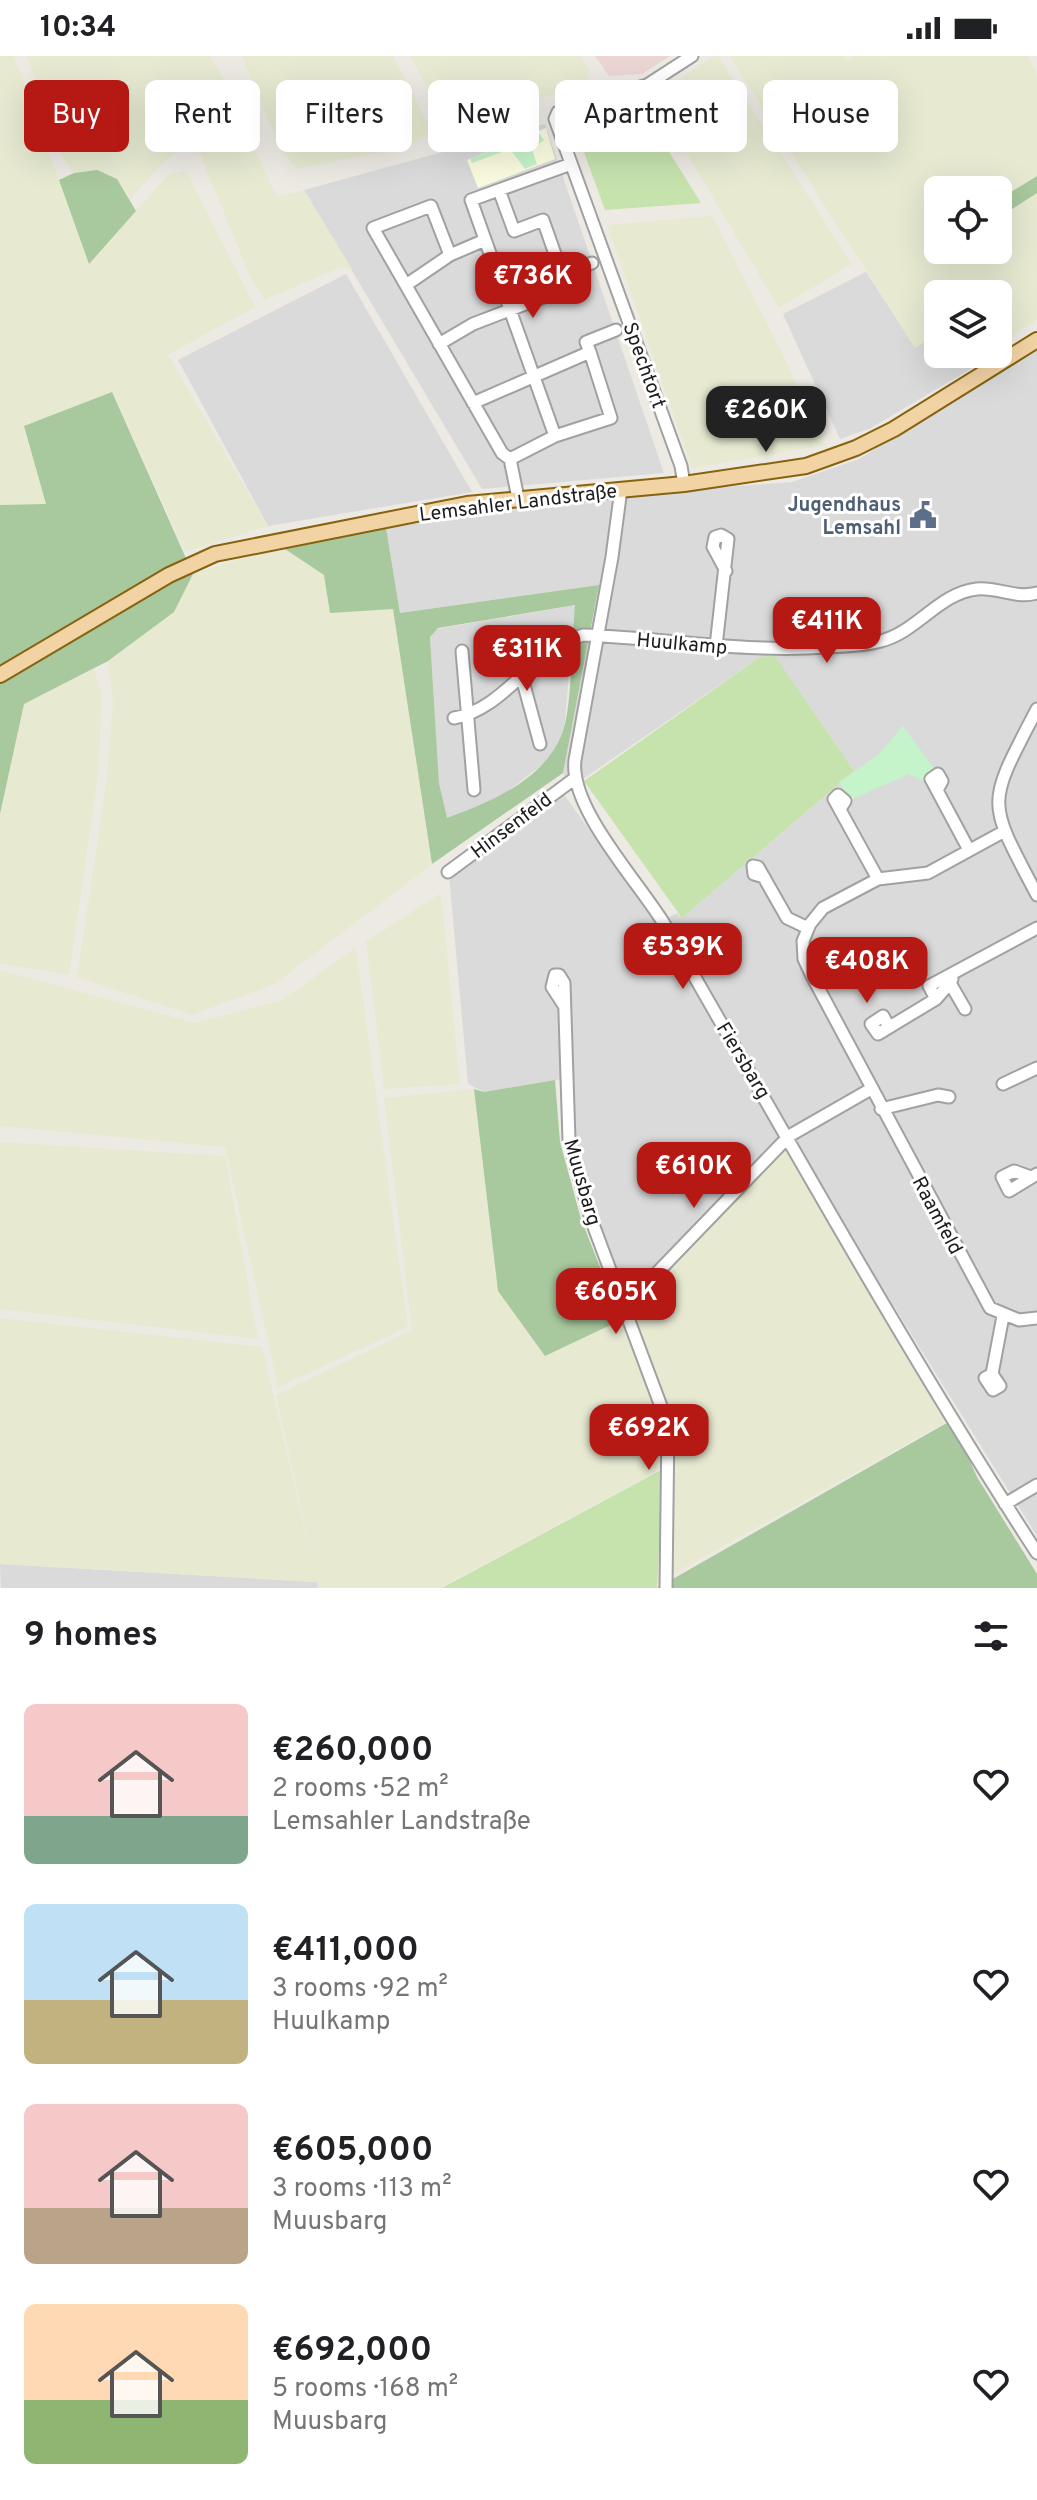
<!DOCTYPE html>
<meta charset="utf-8">
<style>
:root{--surface:#fff;--page:#f6f6f6;--text:#202124;--muted:#757577;--accent:#b61914}
body{margin:0;font-family:Overpass,sans-serif;background:var(--page);color:var(--text);height:100vh;display:flex;flex-direction:column;font-size:30px;white-space:nowrap}
*{box-sizing:border-box;margin:0}
p{font-size:26px;color:var(--muted)}
.icon{flex:none;width:44px;height:44px;fill:none;stroke:currentColor;stroke-width:2;stroke-linecap:round;stroke-linejoin:round}
.map{position:relative;height:1532px;overflow:hidden}
.drawer{display:flex;flex-direction:column;background:var(--surface);flex:1}
.drawer>*{flex:none}
.hud{position:absolute;left:24px;top:24px;width:990px;height:72px;display:flex;gap:16px}
.tools{position:absolute;left:924px;top:120px;display:grid;gap:16px}
.tools a{display:grid;place-items:center;width:88px;height:88px;border-radius:12px;background:var(--surface);box-shadow:0 8px 32px #0002;font-size:40px}
.price{position:absolute;translate:-50% -68px;padding:0 18px;border-radius:16px;background:var(--accent);color:#fff;font-size:26px;line-height:52px;filter:drop-shadow(0 2px 4px #0008)}
.price::after{content:'';position:absolute;left:50%;top:48px;width:24px;height:18px;margin-left:-12px;background:inherit;clip-path:polygon(0 0,100% 0,50% 100%)}
.price.current{background:#222;color:#fff}
ul{padding:0;list-style:none}
li{display:flex;align-items:center;gap:24px;height:200px;padding:0 24px}
li span{display:grid;place-items:center;flex:none;width:224px;height:160px;border-radius:12px;color:#555}
li>.icon{margin-inline-start:auto}
span .icon{width:96px;height:96px;fill:#fffc;stroke-width:1}
li b{font-size:34px}
h2{display:flex;justify-content:space-between;align-items:center;height:96px;padding:0 24px;font-size:34px}
.pill{padding:0 28px;border-radius:12px;background:var(--surface);box-shadow:0 8px 32px #0002;font-size:28px;line-height:72px}
.pill.current{background:var(--accent);color:#fff}
.status{display:flex;justify-content:space-between;align-items:center;height:56px;padding:0 40px;background:var(--surface);direction:ltr}
.status svg{height:22px;fill:currentColor}
.map>svg:first-child{display:block}
</style>
<div class="status"><b>10:34</b><svg viewBox="0 0 49 12"><path d="M0 12V9h3v3zM5 12V6h3v6zM10 12V3h3v9zM15 12V0h3v12zM26 1h20v11H26zM47 4h2v5h-2z"/></svg></div>
<div class="map">
<svg width="1037" height="1532" viewBox="0 0 1037 1532">
<rect width="100%" height="100%" fill="#edeae4"/>
<!-- residential -->
<path fill="#dbdada" d="M 545,68 L 664,417 L 482,433 L 304,134 Z
M 866,216 L 915,291 L 938,277 L 938,298 L 972,298 L 979,308 L 871,372 L 840,383 L 783,258 Z
M 346,218 L 472,436 L 268,470 L 178,304 Z
M 1037,292 L 1037,1480 L 791,1085 L 628,1257 L 591,1162 L 573,1084 L 568,1022 L 484,1036 L 468,1028 L 449,819 L 563,737 L 656,868 L 677,857 L 682,862 L 854,715 L 775,601 L 760,601 L 570,732 L 563,717 L 599,529 L 400,557 L 386,472 L 592,441 L 792,426 L 859,403 Z
M 575,549 L 564,676 L 548,704 L 497,744 L 446,763 L 439,727 L 430,581 L 437,573 Z
M 0,1508 L 317,1526 L 318,1532 L 1,1532 Z"/>
<!-- commercial -->
<path fill="#ecd6d4" d="M 595,0 L 670,0 L 642,18 L 609,20 Z"/>
<!-- education -->
<path fill="#fafbdf" d="M 546,72 L 555,103 L 478,132 L 467,104 Z"/>
<!-- farmland -->
<path fill="#e7ead1" d="M 0,0 L 14,0 L 89,207 L 168,119 L 186,115 L 255,251 L 168,299 L 268,470 L 185,496 L 112,336 L 46,448 L 0,449 Z
M 27,0 L 210,0 L 238,47 L 163,107 L 130,142 L 117,123 L 97,114 L 74,117 L 64,104 Z
M 242,0 L 393,0 L 432,76 L 405,91 L 297,113 L 281,94 Z
M 410,0 L 580,0 L 589,14 L 585,31 L 445,65 Z
M 713,0 L 718,0 L 852,208 L 779,252 L 653,41 Z
M 730,0 L 843,0 L 848,5 L 853,0 L 1028,0 L 1037,21 L 1037,120 L 998,144 L 998,134 L 938,134 L 937,181 L 938,194 L 998,194 L 998,162 L 1037,137 L 1037,263 L 998,290 L 998,238 L 938,238 L 938,277 L 915,292 Z
M 243,69 L 277,141 L 304,134 L 352,213 L 340,212 L 264,244 L 248,216 L 199,95 Z
M 712,160 L 781,295 L 825,389 L 692,412 L 607,169 Z
M 282,490 L 324,519 L 393,553 L 432,808 L 275,928 L 192,959 L 77,921 L 107,721 L 113,646 L 108,605 L 174,556 L 193,518 Z
M 94,613 L 102,639 L 98,721 L 69,919 L 0,907 L 0,758 L 24,648 Z
M 441,837 L 460,1028 L 384,1033 L 366,886 Z
M 356,892 L 408,1271 L 278,1331 L 225,1091 L 0,1070 L 0,914 L 195,967 L 280,945 Z
M 474,1033 L 498,1235 L 545,1300 L 621,1264 L 660,1365 L 663,1412 L 440,1532 L 319,1532 L 317,1526 L 0,1508 L 0,1262 L 262,1291 L 315,1517 L 276,1339 L 412,1274 L 384,1042 Z
M 791,1084 L 946,1366 L 666,1522 L 676,1375 L 628,1257 Z
M 0,1086 L 225,1100 L 258,1283 L 0,1253 Z"/>
<!-- grass -->
<path fill="#c6e3ae" d="M 638,46 L 701,147 L 605,154 L 572,63 Z
M 775,600 L 854,715 L 682,862 L 584,725 L 760,601 Z
M 663,1413 L 657,1532 L 442,1532 Z"/>
<!-- forest -->
<path fill="#a8c89d" fill-rule="evenodd" d="M 97,114 L 117,123 L 136,155 L 89,208 L 59,124 L 74,117 Z
M 1037,120 L 1037,137 L 998,162 L 998,144 Z
M 112,336 L 193,518 L 174,556 L 108,605 L 24,648 L 0,758 L 0,449 L 46,448 L 24,370 Z
M 386,472 L 400,557 L 599,529 L 563,717 L 432,808 L 393,553 L 330,557 L 324,519 L 282,491 ZM 575,549 C 572,578 572,656 562,678 C 543,725 490,746 447,762 L 439,727 L 430,581 L 438,572 Z
M 555,1024 L 560,1086 L 581,1163 L 621,1264 L 545,1300 L 498,1235 L 474,1033 L 484,1036 Z
M 952,1364 L 977,1421 L 1037,1518 L 1037,1532 L 657,1532 Z"/>
<!-- park -->
<path fill="#c5f3ca" d="M 538,76 L 544,84 L 532,93 L 537,108 L 525,113 L 510,93 L 472,107 L 470,103 Z
M 903,670 L 935,714 L 923,725 L 909,718 L 850,744 L 839,726 L 879,698 Z"/>
<g fill="none" stroke-linecap="round" stroke-linejoin="round">
<!-- minor casing -->
<g stroke="#a1a1a1" stroke-width="15">
<path id="minor" d="M 450,199 L 485,184
M 562,219 L 592,207
M 406,229 L 450,199 L 431,150 L 373,172 L 502,397 L 510,403
M 439,288 L 473,268 L 567,232 L 543,164 L 514,175 L 499,134
M 590,296 L 586,286 L 616,274
M 473,347 L 590,296 L 611,362 L 555,380
M 684,428 L 681,410 L 555,63 L 558,56 L 647,29 L 692,0
M 621,433 L 612,501 L 575,704 C 569,753 640,827 666,871 C 787,1081 905,1294 1037,1497
M 518,442 L 510,403 L 555,380 L 471,144 L 571,108
M 716,590 L 728,483 L 721,479 L 715,481 L 713,491 L 726,515
M 462,595 L 474,734
M 521,618 L 540,688
M 1037,653 C 986,751 986,742 1037,839
M 454,662 C 505,653 529,597 583,579 C 664,582 744,597 827,591 C 845,590 864,590 881,585 C 917,576 939,537 977,533 C 998,531 1015,543 1037,537
M 937,734 L 942,725 L 938,718 L 931,723 L 969,794
M 840,753 L 845,745 L 838,739 L 834,743 L 878,823
M 1003,776 L 928,817 L 878,823 L 823,852 L 810,868 L 803,885 L 804,903 L 812,920 L 990,1252 L 1019,1264 L 1037,1262
M 448,816 L 574,723
M 764,821 L 754,818 L 753,810 L 758,811 L 787,862 L 808,872
M 952,923 L 950,927 L 965,953
M 936,943 L 929,930 L 1037,872
M 563,948 L 552,931 L 555,919 L 559,919 L 564,927 L 569,1084 L 591,1163 L 668,1369 L 666,1532
M 889,971 L 883,960 L 871,968 L 878,978 L 936,943 L 950,927
M 1003,1028 L 1037,1012
M 881,1053 L 938,1039 L 949,1041
M 1031,1121 L 1014,1115 L 1002,1121 L 1009,1135 L 1037,1118
M 624,1251 L 789,1080 L 871,1033
M 992,1318 L 1000,1330 L 993,1334 L 985,1322 L 992,1318 L 1003,1260
M 1005,1448 L 1037,1429"/>
</g>
<!-- major casing -->
<g stroke="#87630f" stroke-width="18">
<path id="major" d="M 0,619 L 169,519 L 215,498 L 467,448 L 684,428 L 806,410 L 856,392 L 894,373 L 1037,284"/>
</g>
<!-- minor -->
<use href="#minor" stroke="#fff" stroke-width="11"/>
<!-- major -->
<use href="#major" stroke="#f2d3a4" stroke-width="14"/>
</g>
<!-- icons -->
<defs>
<g id="civic-bare" transform="scale(2.16)"><path d="M-.6-6.5H3V-4.5H.6V-3L4-1V1h2V6H-6V1h2V-1L-.6-3ZM-1.2 2.5V6h2.4V2.5Z" fill="#5c6f8a" stroke="#fff" stroke-width="2.5" paint-order="stroke"/></g>
</defs>
<g fill-rule="evenodd">
<use href="#civic-bare" x="923" y="459"/>
</g>
<g text-anchor="middle" stroke-width="6" stroke-linejoin="round" paint-order="stroke">
<!-- street labels -->
<g font-size="20" fill="#1d1d1d" stroke="#fff">
<text transform="translate(645 309) rotate(70)" y="7">Spechtort</text>
<text transform="translate(518 446) rotate(-7)" y="7">Lemsahler Landstraße</text>
<text transform="translate(682 587) rotate(5)" y="7">Huulkamp</text>
<text transform="translate(511 769) rotate(-37)" y="7">Hinsenfeld</text>
<text transform="translate(744 1004) rotate(59)" y="7">Fiersbarg</text>
<text transform="translate(583 1126) rotate(74)" y="7">Muusbarg</text>
<text transform="translate(938 1159) rotate(62)" y="7">Raamfeld</text>
</g>
<!-- service labels -->
<g font-size="20" font-weight="bold" fill="#4e5e75" stroke="#fff" text-anchor="end">
<text x="901" y="455">Jugendhaus<tspan x="901" dy="23">Lemsahl</tspan></text>
</g>
</g>
</svg>
<div class="tools">
<a><svg class="icon" aria-label="locate" viewBox="0 0 24 24"><circle cx="12" cy="12" r="6"/><path d="M12 2v4M12 18v4M2 12h4M18 12h4"/></svg></a>
<a><svg class="icon" aria-label="layers" viewBox="0 0 24 24"><path d="M12 4l9 5-9 5-9-5zM3 14l9 5 9-5"/></svg></a>
</div>
<b class="price" style="left:533px;top:264px">€736K</b>
<b class="price current" style="left:766px;top:398px">€260K</b>
<b class="price" style="left:827px;top:609px">€411K</b>
<b class="price" style="left:527px;top:637px">€311K</b>
<b class="price" style="left:683px;top:935px">€539K</b>
<b class="price" style="left:867px;top:949px">€408K</b>
<b class="price" style="left:694px;top:1154px">€610K</b>
<b class="price" style="left:616px;top:1280px">€605K</b>
<b class="price" style="left:649px;top:1416px">€692K</b>
<div class="hud">
<a class="pill current">Buy</a>
<a class="pill">Rent</a>
<a class="pill">Filters</a>
<a class="pill">New</a>
<a class="pill">Apartment</a>
<a class="pill">House</a>
</div>
</div>
<section class="drawer">
<h2>9 homes<svg class="icon" aria-label="filters" viewBox="0 0 24 24"><path d="M4 7h16M4 17h16"/><circle cx="9" cy="7" r="2"/><circle cx="15" cy="17" r="2"/></svg></h2>
<ul>
<li><span style="background:linear-gradient(#f6c9c9 70%,#7fa58c 0)"><svg class="icon" aria-label="home" viewBox="0 0 24 24"><path d="M3 11l9-7 9 7M6 9v11h12V9"/></svg></span><div><b>€260,000</b><p>2 rooms · 52 m²</p><p>Lemsahler Landstraße</p></div><svg class="icon" aria-label="heart" viewBox="0 0 24 24"><path d="M12 20l-8-8c-3-5 5-10 8-4 3-6 11-1 8 4z"/></svg></li>
<li><span style="background:linear-gradient(#bfe0f5 60%,#c2b280 0)"><svg class="icon" aria-label="home" viewBox="0 0 24 24"><path d="M3 11l9-7 9 7M6 9v11h12V9"/></svg></span><div><b>€411,000</b><p>3 rooms · 92 m²</p><p>Huulkamp</p></div><svg class="icon" aria-label="heart" viewBox="0 0 24 24"><path d="M12 20l-8-8c-3-5 5-10 8-4 3-6 11-1 8 4z"/></svg></li>
<li><span style="background:linear-gradient(#f6c9c9 65%,#b9a48a 0)"><svg class="icon" aria-label="home" viewBox="0 0 24 24"><path d="M3 11l9-7 9 7M6 9v11h12V9"/></svg></span><div><b>€605,000</b><p>3 rooms · 113 m²</p><p>Muusbarg</p></div><svg class="icon" aria-label="heart" viewBox="0 0 24 24"><path d="M12 20l-8-8c-3-5 5-10 8-4 3-6 11-1 8 4z"/></svg></li>
<li><span style="background:linear-gradient(#ffd9b3 60%,#8fb573 0)"><svg class="icon" aria-label="home" viewBox="0 0 24 24"><path d="M3 11l9-7 9 7M6 9v11h12V9"/></svg></span><div><b>€692,000</b><p>5 rooms · 168 m²</p><p>Muusbarg</p></div><svg class="icon" aria-label="heart" viewBox="0 0 24 24"><path d="M12 20l-8-8c-3-5 5-10 8-4 3-6 11-1 8 4z"/></svg></li>
</ul>
</section>
